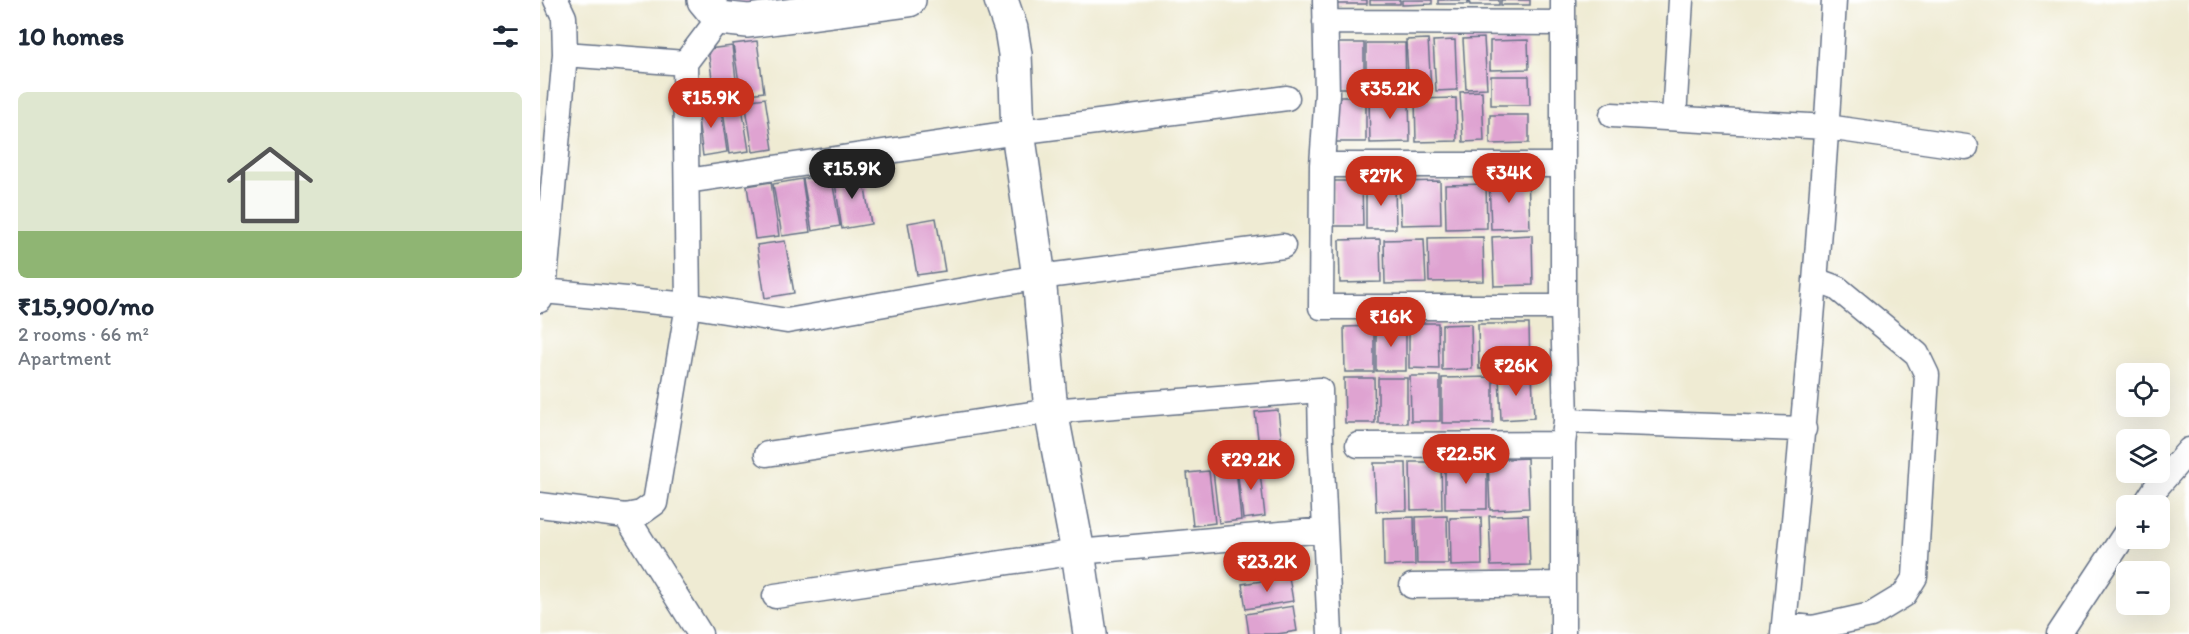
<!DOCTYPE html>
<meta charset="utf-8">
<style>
:root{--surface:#fff;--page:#f2f2f3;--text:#1f2937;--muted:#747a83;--accent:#c8321e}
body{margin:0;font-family:Itim,sans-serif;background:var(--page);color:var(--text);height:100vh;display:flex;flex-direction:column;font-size:22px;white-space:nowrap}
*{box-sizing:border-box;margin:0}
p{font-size:20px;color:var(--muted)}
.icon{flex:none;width:33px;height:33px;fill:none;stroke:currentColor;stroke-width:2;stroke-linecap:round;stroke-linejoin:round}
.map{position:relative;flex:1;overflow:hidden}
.details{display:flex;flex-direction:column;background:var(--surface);width:540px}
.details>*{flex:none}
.buttons{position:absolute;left:1576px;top:363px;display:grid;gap:12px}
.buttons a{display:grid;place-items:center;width:54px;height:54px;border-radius:9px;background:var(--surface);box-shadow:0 6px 24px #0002;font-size:30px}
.price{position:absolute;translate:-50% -51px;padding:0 14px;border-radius:21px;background:var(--accent);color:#fff;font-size:20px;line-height:39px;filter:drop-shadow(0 2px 3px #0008)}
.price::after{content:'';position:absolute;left:50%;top:36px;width:18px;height:14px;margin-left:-9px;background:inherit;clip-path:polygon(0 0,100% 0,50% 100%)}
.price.on{background:#222;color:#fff}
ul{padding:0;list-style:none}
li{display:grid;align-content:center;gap:12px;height:318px;padding:0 18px}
li span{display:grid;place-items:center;height:186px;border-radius:9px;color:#555}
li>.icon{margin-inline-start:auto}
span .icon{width:108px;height:108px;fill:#fffc;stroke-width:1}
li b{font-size:26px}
h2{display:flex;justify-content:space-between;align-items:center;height:72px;padding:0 18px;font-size:26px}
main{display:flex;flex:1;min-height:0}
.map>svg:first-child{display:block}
</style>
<main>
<section class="details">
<h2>10 homes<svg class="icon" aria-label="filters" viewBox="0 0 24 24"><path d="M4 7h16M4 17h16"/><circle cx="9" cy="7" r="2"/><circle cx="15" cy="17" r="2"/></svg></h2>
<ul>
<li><span style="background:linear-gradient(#dfe7d0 75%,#8fb573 0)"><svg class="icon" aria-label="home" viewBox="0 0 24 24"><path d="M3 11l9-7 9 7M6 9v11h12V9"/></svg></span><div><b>₹15,900/mo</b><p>2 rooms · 66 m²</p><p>Apartment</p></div></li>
</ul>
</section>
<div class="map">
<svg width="1649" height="634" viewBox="0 0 1649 634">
<rect width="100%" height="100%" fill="#fff"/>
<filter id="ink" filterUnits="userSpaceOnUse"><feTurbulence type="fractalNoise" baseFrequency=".0167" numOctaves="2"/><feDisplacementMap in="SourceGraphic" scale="12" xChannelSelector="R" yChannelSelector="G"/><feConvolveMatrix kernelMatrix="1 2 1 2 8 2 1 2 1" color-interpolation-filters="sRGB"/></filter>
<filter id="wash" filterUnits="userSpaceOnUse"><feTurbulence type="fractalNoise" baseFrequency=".008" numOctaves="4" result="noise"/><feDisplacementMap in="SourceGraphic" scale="24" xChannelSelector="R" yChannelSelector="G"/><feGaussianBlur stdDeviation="1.35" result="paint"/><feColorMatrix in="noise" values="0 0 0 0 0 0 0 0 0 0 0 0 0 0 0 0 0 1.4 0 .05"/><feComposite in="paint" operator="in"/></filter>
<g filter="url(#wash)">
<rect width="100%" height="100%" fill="#efebd3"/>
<g id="blocks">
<!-- building -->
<path fill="#dfa3d1" d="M 183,0 L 220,0 L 221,4 L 184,10 Z
M 797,0 L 827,0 L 827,4 L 797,4 Z
M 830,0 L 860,0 L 860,4 L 830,4 Z
M 862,0 L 892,0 L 892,4 L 862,5 Z
M 898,0 L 928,0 L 928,4 L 898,4 Z
M 929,0 L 959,0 L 959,5 L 930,5 Z
M 961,0 L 990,0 L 990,5 L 961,5 Z
M 944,38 L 947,88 L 926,89 L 923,39 Z
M 888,39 L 891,89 L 869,90 L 866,40 Z
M 915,40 L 917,90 L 896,91 L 893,41 Z
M 988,40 L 989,69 L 950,70 L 950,41 Z
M 217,41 L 224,92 L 201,95 L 193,44 Z
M 798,43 L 824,43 L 824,88 L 798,88 Z
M 826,43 L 865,43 L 866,88 L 826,88 Z
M 192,46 L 198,97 L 175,100 L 168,49 Z
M 951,76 L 989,76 L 990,105 L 951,105 Z
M 942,91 L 944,141 L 923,142 L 920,92 Z
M 796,97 L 826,97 L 826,142 L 796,142 Z
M 225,98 L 233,149 L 213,152 L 205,101 Z
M 869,98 L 870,142 L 830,143 L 829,99 Z
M 916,98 L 917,141 L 876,142 L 875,99 Z
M 201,100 L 209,151 L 189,154 L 182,103 Z
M 180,102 L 187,152 L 163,156 L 156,105 Z
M 950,115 L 989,115 L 989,143 L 950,144 Z
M 322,171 L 331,224 L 302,229 L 294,176 Z
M 291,174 L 300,226 L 272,231 L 263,179 Z
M 988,178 L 990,228 L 951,229 L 949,179 Z
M 262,179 L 270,232 L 242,236 L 233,184 Z
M 793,181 L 822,181 L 823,226 L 793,226 Z
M 900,181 L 901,224 L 861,225 L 859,182 Z
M 231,182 L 239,236 L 215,239 L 207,186 Z
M 826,184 L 855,184 L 856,229 L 826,229 Z
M 946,184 L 947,228 L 906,229 L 905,185 Z
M 396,218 L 405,271 L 377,275 L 368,223 Z
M 992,235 L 993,285 L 954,286 L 952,237 Z
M 943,237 L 944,281 L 889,282 L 888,238 Z
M 840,239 L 841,282 L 800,283 L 799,240 Z
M 884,239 L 886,283 L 845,284 L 844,240 Z
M 245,241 L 254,293 L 225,298 L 217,245 Z
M 869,323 L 898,323 L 899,369 L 869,368 Z
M 931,324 L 932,369 L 902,370 L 902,325 Z
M 938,324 L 989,324 L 990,369 L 939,369 Z
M 834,326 L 834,372 L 805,372 L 804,327 Z
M 836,326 L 866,326 L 866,371 L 836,371 Z
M 992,374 L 994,418 L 961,420 L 959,376 Z
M 870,376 L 900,376 L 900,421 L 871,421 Z
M 953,377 L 953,423 L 902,423 L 902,378 Z
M 804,378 L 834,378 L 835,423 L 805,423 Z
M 838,378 L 867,378 L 867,423 L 838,423 Z
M 738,410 L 744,462 L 721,465 L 715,412 Z
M 987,458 L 989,508 L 950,510 L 948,460 Z
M 947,461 L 947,509 L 905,509 L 905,462 Z
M 870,462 L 901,462 L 902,509 L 871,510 Z
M 834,463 L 866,463 L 867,510 L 836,511 Z
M 719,464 L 725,516 L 703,519 L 697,467 Z
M 696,468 L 701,520 L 679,523 L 673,471 Z
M 669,471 L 675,523 L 653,526 L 647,473 Z
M 988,515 L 990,565 L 951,566 L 949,516 Z
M 907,516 L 908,564 L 877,564 L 876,517 Z
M 874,517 L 875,565 L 844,566 L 843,518 Z
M 941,517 L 942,565 L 911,566 L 910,518 Z
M 746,547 L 750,571 L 703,579 L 699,555 Z
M 749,577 L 753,601 L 706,609 L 702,584 Z
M 753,606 L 757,631 L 737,634 L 709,634 L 706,614 Z"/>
</g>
</g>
<g filter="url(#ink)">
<use href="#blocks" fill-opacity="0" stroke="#657187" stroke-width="1.5"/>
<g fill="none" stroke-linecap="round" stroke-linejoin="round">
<!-- minor casing -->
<g stroke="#657187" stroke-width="27">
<path id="minor" d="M 785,0 L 787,93 L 782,165 L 781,307 L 1023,307
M 1023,0 L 1023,307 L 1026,421 L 1023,444 L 1023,634
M 785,22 L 1023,23
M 25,54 L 145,63
M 1072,115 L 1287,127 L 1426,147
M 1134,118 L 1141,0
M 782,165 L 1023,165
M 147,181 L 478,132 L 747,98
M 4,291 L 148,305 L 247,321 L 499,277 L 743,246
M 0,300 L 4,291 L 25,54 L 24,17 L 16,0
M 1026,421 L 1264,429
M 818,445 L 1023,444
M 227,454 L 511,411 L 780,390 L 781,446 L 790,634
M 0,505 L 86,516 L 160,634
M 1604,506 L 1615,489 L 1649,450
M 86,516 L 101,513 L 115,503 L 148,305 L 145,63 L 179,18
M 872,586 L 1023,584
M 235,596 L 538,552 L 785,530
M 1244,625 L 1273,628 L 1331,615 L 1364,595 L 1375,577 L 1387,375 L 1377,354 L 1297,288 L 1275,280
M 1243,634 C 1264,423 1283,212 1294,0
M 1519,634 L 1587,531"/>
</g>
<!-- secondary casing -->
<g stroke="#657187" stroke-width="36">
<path id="secondary" d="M 164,0 L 179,18 L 208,21 L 369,0
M 461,0 L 471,29 L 475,54 L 478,132 L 499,277 L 511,411 L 538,552 L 550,634"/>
</g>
<!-- minor -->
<use href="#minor" stroke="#fff" stroke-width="24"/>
<!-- secondary -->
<use href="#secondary" stroke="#fff" stroke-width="33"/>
</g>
</g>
</svg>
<div class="buttons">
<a><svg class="icon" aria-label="locate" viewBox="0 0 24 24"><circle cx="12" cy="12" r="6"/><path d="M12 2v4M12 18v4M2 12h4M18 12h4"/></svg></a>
<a><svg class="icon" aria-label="layers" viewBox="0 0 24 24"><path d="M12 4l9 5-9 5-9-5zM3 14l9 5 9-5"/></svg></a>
<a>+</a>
<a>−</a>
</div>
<b class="price" style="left:850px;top:120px">₹35.2K</b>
<b class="price" style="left:171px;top:129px">₹15.9K</b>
<b class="price on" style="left:312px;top:200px">₹15.9K</b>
<b class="price" style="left:969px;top:204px">₹34K</b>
<b class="price" style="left:841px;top:207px">₹27K</b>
<b class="price" style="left:851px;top:348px">₹16K</b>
<b class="price" style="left:976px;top:397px">₹26K</b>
<b class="price" style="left:926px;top:485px">₹22.5K</b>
<b class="price" style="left:711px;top:491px">₹29.2K</b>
<b class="price" style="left:727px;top:593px">₹23.2K</b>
</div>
</main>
